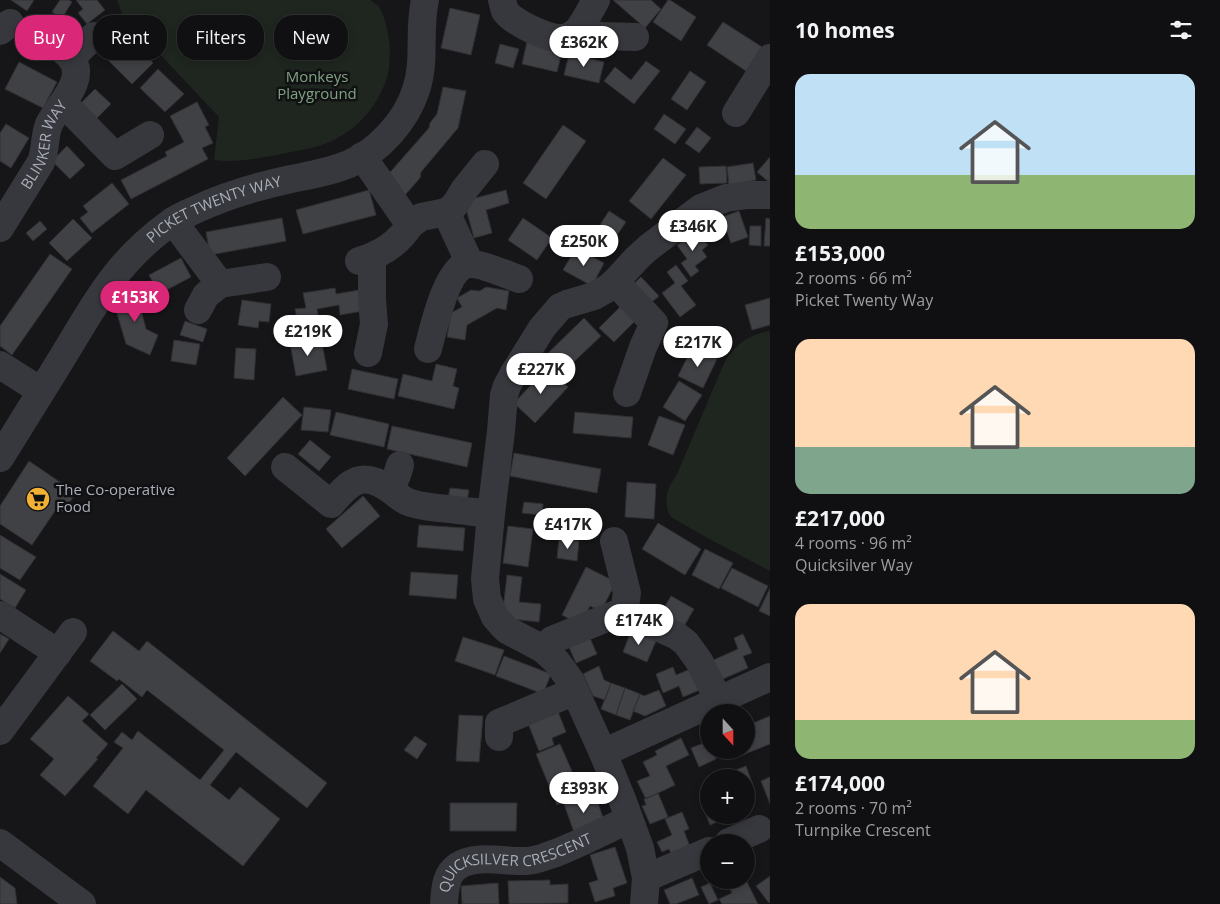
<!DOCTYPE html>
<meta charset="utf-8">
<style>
:root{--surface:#101012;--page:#19191b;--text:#f1f3f6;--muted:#9c9d9f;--line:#303032;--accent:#db2777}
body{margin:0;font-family:"Open Sans",sans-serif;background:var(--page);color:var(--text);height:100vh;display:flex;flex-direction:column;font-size:19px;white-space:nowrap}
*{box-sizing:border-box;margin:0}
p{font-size:16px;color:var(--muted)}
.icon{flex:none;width:28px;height:28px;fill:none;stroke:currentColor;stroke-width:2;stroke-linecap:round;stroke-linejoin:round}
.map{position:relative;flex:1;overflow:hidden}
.side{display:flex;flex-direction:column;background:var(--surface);width:450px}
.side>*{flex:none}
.guide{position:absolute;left:15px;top:15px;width:475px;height:45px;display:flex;gap:10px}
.needle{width:32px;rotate:159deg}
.controls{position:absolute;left:700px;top:704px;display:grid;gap:10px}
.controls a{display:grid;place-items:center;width:55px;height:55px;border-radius:50%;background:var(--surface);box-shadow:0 2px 8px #0003,0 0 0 1px var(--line);font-size:25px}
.price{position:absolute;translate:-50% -42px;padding:0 11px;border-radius:18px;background:#fff;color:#222;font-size:16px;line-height:32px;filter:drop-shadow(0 1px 2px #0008)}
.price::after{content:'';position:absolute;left:50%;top:30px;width:15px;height:11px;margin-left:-8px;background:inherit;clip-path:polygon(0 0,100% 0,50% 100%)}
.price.on{background:var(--accent);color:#fff}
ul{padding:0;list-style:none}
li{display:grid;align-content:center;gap:10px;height:265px;padding:0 25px}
li span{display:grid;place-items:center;height:155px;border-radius:15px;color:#555}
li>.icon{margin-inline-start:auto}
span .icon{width:90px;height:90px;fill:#fffc;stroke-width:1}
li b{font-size:21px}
h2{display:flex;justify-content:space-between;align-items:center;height:60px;padding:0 25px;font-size:21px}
.pill{padding:0 18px;border-radius:20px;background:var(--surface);box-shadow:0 2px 8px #0003,0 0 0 1px var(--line);font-size:18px;line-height:45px}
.pill.on{background:var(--accent);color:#fff}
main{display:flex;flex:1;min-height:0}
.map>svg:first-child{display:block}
</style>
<main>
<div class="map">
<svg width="770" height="904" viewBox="0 0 770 904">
<rect width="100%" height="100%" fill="#161618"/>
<!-- green -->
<path fill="#1e261f" d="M 117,0 L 370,0 C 373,2 377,4 379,7 C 385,15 390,41 390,51 C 389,58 390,67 388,74 C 380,103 360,127 334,140 C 318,148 299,150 282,154 C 260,158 236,163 214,160 L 219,117 L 122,14 Z
M 770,331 L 770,571 L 711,540 L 671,517 C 662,501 667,489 677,474 L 725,361 C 737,343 748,335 770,331 Z"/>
<!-- building -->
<path fill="#404145" stroke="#303034" d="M 11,0 L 34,0 L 27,11 Z
M 60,0 L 69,0 L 72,2 L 62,18 L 52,12 Z
M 76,0 L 97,0 L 105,10 L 87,24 L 78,13 L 83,9 Z
M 613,0 L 651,0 L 661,9 L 645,28 Z
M 668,0 L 670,0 L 696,17 L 681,41 L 653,22 Z
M 450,8 L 480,15 L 471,55 L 441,48 Z
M 723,22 L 762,47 L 746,71 L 707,45 Z
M 119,29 L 153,63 L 132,84 L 98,50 Z
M 527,42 L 562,51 L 557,72 L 522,64 Z
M 500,44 L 519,49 L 513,68 L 495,63 Z
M 569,54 L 604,62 L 599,83 L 564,75 Z
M 646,61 L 660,71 L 634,104 L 604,81 L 615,67 L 631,80 Z
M 19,62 L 57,82 L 43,108 L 5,89 Z
M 158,69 L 184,94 L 165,112 L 140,88 Z
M 690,71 L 706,82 L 687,110 L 671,99 Z
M 443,87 L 466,91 L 458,128 L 421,172 L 420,178 L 405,195 L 385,178 L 429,128 L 430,123 L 437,114 Z
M 95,89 L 111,104 L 92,123 L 76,108 Z
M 197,102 L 209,125 L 205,127 L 213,143 L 202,148 L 208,159 L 131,199 L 121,180 L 167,156 L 165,152 L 184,142 L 170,116 Z
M 664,114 L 686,129 L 675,144 L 654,129 Z
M 6,124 L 29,138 L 11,168 L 0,161 L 0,133 Z
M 563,125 L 586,141 L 546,199 L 523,183 Z
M 697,127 L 711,138 L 699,153 L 685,143 Z
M 67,146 L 85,165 L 70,179 L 52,161 Z
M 770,157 L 770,183 L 757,172 Z
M 663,158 L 686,175 L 651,219 L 629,201 Z
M 753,163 L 756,180 L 729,185 L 727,167 Z
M 726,166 L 727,183 L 700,184 L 699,167 Z
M 112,183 L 129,204 L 92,233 L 80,218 L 88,212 L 83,206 Z
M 369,190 L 376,215 L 303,234 L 296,210 Z
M 506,190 L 509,203 L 486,210 L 492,233 L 474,238 L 464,201 Z
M 609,211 L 626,222 L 615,238 L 598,228 Z
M 739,211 L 748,237 L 731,243 L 727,232 L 719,235 L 714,220 Z
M 282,218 L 286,241 L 210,255 L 206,232 Z
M 523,218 L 552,238 L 537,260 L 508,240 Z
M 766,218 L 770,219 L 770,246 L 764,246 Z
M 73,219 L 92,238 L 67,261 L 49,243 Z
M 40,221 L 47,229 L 33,241 L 26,233 Z
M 750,226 L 761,226 L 761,246 L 749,245 Z
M 697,231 L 708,245 L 702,250 L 707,257 L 695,266 L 699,271 L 691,277 L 681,263 L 687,259 L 677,245 Z
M 576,248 L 604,263 L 592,286 L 563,270 Z
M 50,254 L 72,269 L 12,355 L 0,346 L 0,326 Z
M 181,258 L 191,277 L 159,294 L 149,275 Z
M 676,265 L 688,281 L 681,286 L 696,305 L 680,317 L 662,293 L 675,283 L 667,272 Z
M 641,277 L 659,296 L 645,308 L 628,289 Z
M 486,287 L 509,291 L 506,310 L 497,308 L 467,325 L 465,340 L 447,337 L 451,313 L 462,307 L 457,298 L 471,290 L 480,291 Z
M 335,288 L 336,294 L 365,289 L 369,310 L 340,315 L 339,305 L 317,309 L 321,332 L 300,335 L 295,309 L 306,308 L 303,293 Z
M 131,289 L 150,303 L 141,310 L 146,329 L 158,335 L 150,355 L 126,344 L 116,310 Z
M 770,298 L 770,325 L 752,330 L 745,305 Z
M 242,300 L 271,304 L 269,322 L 259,321 L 258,328 L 238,325 Z
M 624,303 L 638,318 L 614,342 L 599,328 Z
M 584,318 L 601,336 L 559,376 L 542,359 Z
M 185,321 L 207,329 L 203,342 L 180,335 Z
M 321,337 L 327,370 L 296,376 L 290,343 Z
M 174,340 L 200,344 L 196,365 L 171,361 Z
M 236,348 L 256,349 L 254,380 L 234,378 Z
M 692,348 L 717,359 L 703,388 L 678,376 Z
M 436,364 L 457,369 L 453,386 L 459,388 L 454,409 L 398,396 L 403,374 L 432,381 Z
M 547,368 L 568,387 L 535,423 L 514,403 Z
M 352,369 L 398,379 L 394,399 L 348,389 Z
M 679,381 L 702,395 L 685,421 L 663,407 Z
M 283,397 L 302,415 L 245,476 L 227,458 Z
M 304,407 L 331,410 L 328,432 L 301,430 Z
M 336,412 L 389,424 L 384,447 L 330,435 Z
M 575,412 L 633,417 L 631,438 L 573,433 Z
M 659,416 L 685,425 L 673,455 L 648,445 Z
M 392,426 L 472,443 L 467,467 L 387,449 Z
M 310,440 L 331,457 L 319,471 L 298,454 Z
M 514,453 L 601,469 L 597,493 L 510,476 Z
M 29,461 L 76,493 L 63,512 L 57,508 L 32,545 L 0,524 L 0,506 Z
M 627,482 L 656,484 L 654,519 L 625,517 Z
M 450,488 L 469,490 L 467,501 L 448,499 Z
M 363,496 L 380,516 L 342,548 L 326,529 Z
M 524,502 L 543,504 L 542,515 L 522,513 Z
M 658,523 L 701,549 L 685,575 L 642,549 Z
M 419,525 L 465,528 L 463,551 L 417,547 Z
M 508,526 L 533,529 L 528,567 L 503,563 Z
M 0,535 L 36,557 L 20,580 L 0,568 Z
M 559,539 L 579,541 L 577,561 L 557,558 Z
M 705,549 L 733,563 L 719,589 L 692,575 Z
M 586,567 L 616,582 L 601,611 L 590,606 L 581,625 L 562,615 Z
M 732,568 L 768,586 L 758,607 L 721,588 Z
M 411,572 L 458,575 L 456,599 L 409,595 Z
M 0,574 L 26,590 L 15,608 L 0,599 Z
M 507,575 L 522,577 L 519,602 L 541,604 L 539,622 L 502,618 Z
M 770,588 L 770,616 L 759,611 Z
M 671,596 L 694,609 L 683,628 L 660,615 Z
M 113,631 L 139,651 L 147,641 L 327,783 L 307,808 L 236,752 L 210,785 L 229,800 L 240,787 L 280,819 L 243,866 L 146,790 L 128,814 L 93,786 L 123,748 L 114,742 L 122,732 L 132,740 L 138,731 L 200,780 L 224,750 L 147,690 L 142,697 L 119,679 L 117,681 L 90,661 Z
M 631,631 L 656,641 L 647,662 L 623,652 Z
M 0,634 L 9,639 L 0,653 Z
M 743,634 L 752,653 L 743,656 L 748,668 L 716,682 L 707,663 L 738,649 L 734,638 Z
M 589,636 L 597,654 L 576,663 L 568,645 Z
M 463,637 L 504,650 L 495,675 L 455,661 Z
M 504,656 L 551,674 L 543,694 L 496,676 Z
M 599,666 L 604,680 L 611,683 L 605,700 L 593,696 L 583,674 Z
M 673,667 L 676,675 L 693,668 L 702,689 L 683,697 L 679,686 L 663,693 L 656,674 Z
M 611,683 L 625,688 L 616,715 L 601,709 Z
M 122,684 L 137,699 L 105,730 L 90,715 Z
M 625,688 L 640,694 L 630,720 L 616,715 Z
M 659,690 L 666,706 L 645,716 L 633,711 L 640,694 L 644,696 Z
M 68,696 L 89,714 L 82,721 L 108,744 L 96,758 L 98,759 L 65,796 L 40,775 L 54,759 L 30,739 Z
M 557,709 L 566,732 L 552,738 L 554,745 L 539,751 L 527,721 Z
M 459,715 L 483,716 L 479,762 L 456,761 Z
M 770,716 L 770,744 L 735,758 L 732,750 L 746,750 L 746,726 Z
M 709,728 L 709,750 L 714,750 L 712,751 L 716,759 L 699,767 L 691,748 L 704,743 L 700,731 Z
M 415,736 L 427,744 L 417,759 L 404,750 Z
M 681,738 L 689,755 L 666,766 L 675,785 L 646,799 L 637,781 L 650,776 L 643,762 L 657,755 L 655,751 Z
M 560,744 L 582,794 L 557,805 L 536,754 Z
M 746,766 L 753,785 L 746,788 L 746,778 L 730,778 L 728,773 Z
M 770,777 L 770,804 L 761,781 Z
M 658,793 L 668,817 L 650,824 L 642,806 L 646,805 L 644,799 Z
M 596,797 L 604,821 L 574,832 L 564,804 L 579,799 L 580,803 Z
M 709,802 L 709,815 L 734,815 L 710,825 L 702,805 Z
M 450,803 L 517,803 L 516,831 L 450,831 Z
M 682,812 L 689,829 L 684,831 L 691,849 L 673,857 L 669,849 L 662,852 L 657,842 L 672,835 L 665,819 Z
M 615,847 L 627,883 L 613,888 L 615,896 L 595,902 L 589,883 L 598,880 L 590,855 Z
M 770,876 L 770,902 L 769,903 L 756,886 Z
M 0,877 L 15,888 L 17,904 L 0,904 Z
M 692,878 L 699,895 L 676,904 L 670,904 L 664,890 Z
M 550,880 L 550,885 L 568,884 L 568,903 L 509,904 L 508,881 Z
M 728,880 L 746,880 L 758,904 L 722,904 L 719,899 L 732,893 L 726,881 Z
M 498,883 L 499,904 L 462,904 L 461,886 Z
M 710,883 L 718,900 L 709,904 L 701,887 Z"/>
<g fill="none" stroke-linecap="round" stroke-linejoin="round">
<!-- minor -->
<g stroke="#37383d" stroke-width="28">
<path d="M 502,0 C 503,3 504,8 505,11 C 512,22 548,39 561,38 C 565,38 572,35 575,33 C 581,28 592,7 596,0"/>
<path d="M 0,31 L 10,23"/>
<path d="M 576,32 L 602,36 L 635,37"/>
<path d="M 71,58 L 94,36"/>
<path d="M 63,103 L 115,156 L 150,135"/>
<path d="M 736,113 L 770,58"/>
<path d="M 362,156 L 410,225 L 421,217 L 446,212 L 452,208 L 457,202 L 464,190 L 485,164"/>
<path d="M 446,212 L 466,255 L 469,264"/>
<path d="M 173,221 L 220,284"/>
<path id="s1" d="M 0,228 L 41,162 C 46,150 44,137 49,124 C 58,106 88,79 71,58 C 64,49 51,43 42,37"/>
<path d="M 359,261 C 380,255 398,244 410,225"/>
<path d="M 615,282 L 654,323 L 643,347 L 627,393"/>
<path d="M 198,310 L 206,295 L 220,284 L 267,277"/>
<path d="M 428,349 C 433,330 446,270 467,264 C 478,262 508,275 519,279"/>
<path d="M 368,353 L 374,324 L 372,299 L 372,257"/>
<path d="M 0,365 L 41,391"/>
<path id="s2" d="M 0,458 C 18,429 36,400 54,371 C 73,341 90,309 111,281 C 127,259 148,239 170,223 C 178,217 188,213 197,209 C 227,195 258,186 291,179 C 311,175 330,172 349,164 C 379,151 406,121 416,90 C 426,61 418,30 425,0"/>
<path d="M 285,467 L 331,504 C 350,481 363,469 392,491 C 398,495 403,501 411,503 C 423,507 436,508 449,509 C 463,511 477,512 491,514"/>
<path d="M 390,489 L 397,475 L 400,465"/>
<path d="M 614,541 L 627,593 L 624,612"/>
<path d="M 0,615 L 58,653"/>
<path d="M 543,649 L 552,640 L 614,615 L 624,612 L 677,636 L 686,643 L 699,661 L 719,701"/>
<path d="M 0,731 L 73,632"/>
<path d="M 499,737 L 499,723 L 575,691"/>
<path d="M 603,753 L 770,677"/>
<path d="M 729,842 L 759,829"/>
<path d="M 0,843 L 82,904"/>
<path d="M 646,878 L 709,851"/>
<path id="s3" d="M 444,904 C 445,891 445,874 458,866 C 476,854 505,862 526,861 C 536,861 546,856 556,853 C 581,843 605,831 629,819"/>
<path d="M 644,904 L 646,878 L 640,848 L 622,799 L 603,753 L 570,680 L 557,662 L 543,649 L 507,630 L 501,624 L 495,617 L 487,599 L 485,579 L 491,514 L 501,431 L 504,395 L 507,386 L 514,373 L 542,328 L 560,307 L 567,304 L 594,296 L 608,288 L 615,282 L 637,258 L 648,248 L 701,208 L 726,198 L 748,195 L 770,195"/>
</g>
</g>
<!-- icons -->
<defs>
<g id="supermarket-disc" transform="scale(1.25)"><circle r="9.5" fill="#f2b134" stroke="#111113"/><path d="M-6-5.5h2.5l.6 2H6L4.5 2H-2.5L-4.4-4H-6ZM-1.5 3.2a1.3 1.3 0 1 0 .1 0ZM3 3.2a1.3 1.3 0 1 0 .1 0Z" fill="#111"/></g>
</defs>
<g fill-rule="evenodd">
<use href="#supermarket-disc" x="38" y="499"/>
</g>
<g text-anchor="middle" stroke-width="5" stroke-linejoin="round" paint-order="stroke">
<!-- park labels -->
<g font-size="15" fill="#7fa381" stroke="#111113">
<text x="317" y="82">Monkeys<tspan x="317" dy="17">Playground</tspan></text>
</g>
<!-- street labels -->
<g font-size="15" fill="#a8adb8" stroke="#111113">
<text dy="5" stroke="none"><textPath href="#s1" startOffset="95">BLINKER WAY</textPath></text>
<text dy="5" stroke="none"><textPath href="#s2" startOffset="338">PICKET TWENTY WAY</textPath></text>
<text dy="5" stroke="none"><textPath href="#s3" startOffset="96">QUICKSILVER CRESCENT</textPath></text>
</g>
<!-- poi labels -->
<g font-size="15" fill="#a8adb8" stroke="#111113" text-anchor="start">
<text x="56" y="495">The Co-operative<tspan x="56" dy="17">Food</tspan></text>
</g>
</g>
</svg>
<div class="controls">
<a><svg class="needle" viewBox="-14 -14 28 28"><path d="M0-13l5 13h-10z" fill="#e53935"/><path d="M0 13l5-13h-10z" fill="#9c9d9f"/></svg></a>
<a>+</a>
<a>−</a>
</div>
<b class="price" style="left:584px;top:68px">£362K</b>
<b class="price" style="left:693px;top:252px">£346K</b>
<b class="price" style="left:584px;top:267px">£250K</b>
<b class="price on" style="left:135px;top:323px">£153K</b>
<b class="price" style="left:308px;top:357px">£219K</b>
<b class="price" style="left:698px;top:368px">£217K</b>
<b class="price" style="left:541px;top:395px">£227K</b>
<b class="price" style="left:568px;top:550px">£417K</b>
<b class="price" style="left:639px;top:646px">£174K</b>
<b class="price" style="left:584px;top:814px">£393K</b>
<div class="guide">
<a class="pill on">Buy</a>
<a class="pill">Rent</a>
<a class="pill">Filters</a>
<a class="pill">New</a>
</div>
</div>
<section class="side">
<h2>10 homes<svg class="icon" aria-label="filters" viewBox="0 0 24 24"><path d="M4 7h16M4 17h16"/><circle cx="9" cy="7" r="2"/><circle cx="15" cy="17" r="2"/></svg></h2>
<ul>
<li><span style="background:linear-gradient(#bfe0f5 65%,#8fb573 0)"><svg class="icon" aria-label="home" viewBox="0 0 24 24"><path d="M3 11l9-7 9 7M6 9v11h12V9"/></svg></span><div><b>£153,000</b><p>2 rooms · 66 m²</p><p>Picket Twenty Way</p></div></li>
<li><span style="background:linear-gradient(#ffd9b3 70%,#7fa58c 0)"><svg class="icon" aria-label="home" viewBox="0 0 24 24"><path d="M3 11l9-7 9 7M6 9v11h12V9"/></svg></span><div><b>£217,000</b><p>4 rooms · 96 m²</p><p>Quicksilver Way</p></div></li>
<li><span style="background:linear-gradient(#ffd9b3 75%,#8fb573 0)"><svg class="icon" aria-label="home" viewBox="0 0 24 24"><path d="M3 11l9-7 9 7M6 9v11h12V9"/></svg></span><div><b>£174,000</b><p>2 rooms · 70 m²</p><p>Turnpike Crescent</p></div></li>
</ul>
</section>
</main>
